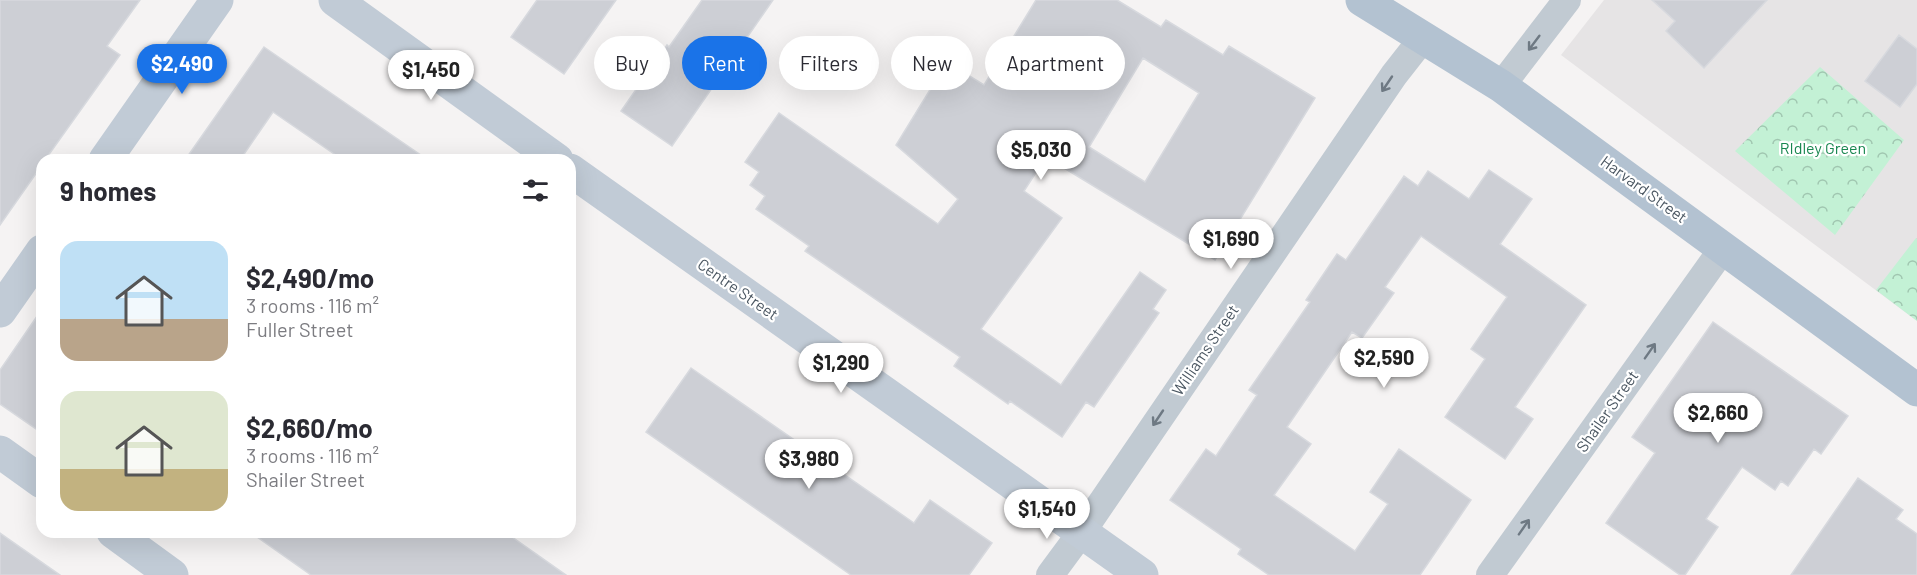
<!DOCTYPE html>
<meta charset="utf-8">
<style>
:root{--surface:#fff;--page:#f2f2f3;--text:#2b2b33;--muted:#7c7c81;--accent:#1a73e8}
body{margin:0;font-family:Barlow,sans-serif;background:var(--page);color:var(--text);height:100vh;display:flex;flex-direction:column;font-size:22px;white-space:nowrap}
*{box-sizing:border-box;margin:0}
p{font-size:20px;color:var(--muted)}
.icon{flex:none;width:33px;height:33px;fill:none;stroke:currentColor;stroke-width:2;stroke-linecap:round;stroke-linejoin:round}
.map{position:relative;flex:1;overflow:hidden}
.drawer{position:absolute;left:36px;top:154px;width:540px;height:384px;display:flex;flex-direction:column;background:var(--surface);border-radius:18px;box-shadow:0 6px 24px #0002}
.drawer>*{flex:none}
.guide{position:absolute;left:594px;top:36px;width:570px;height:54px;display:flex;gap:12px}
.price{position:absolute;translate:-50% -51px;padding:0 14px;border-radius:21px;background:#fff;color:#222;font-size:20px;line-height:39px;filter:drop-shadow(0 2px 3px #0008)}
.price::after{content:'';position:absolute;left:50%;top:36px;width:18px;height:14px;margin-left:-9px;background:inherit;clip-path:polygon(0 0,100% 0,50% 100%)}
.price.active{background:var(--accent);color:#fff}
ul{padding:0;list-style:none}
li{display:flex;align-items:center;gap:18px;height:150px;padding:0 24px}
li span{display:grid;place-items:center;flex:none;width:168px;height:120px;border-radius:18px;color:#555}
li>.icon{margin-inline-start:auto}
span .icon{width:72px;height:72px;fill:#fffc;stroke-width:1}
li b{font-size:26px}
h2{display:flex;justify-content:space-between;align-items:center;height:72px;padding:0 24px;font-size:26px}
.tag{padding:0 21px;border-radius:27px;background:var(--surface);box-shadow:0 6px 24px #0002;font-size:21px;line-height:54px}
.tag.active{background:var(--accent);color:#fff}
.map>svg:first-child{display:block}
</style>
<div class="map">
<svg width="1917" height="575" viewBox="0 0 1917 575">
<defs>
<pattern id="park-crowns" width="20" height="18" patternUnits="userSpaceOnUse" patternTransform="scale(1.5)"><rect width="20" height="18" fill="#c3f1d5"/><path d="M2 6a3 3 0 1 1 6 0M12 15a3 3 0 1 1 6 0" fill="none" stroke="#a0c6b0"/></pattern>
</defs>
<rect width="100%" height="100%" fill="#f5f3f3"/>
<!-- education -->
<path fill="#e6e4e5" d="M 1604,0 L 1917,0 L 1917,321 L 1561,55 Z"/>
<!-- park -->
<path fill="url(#park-crowns)" d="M 1820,67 L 1904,140 L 1835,235 L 1735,151 Z
M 1916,238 L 1917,239 L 1917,321 L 1876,290 Z"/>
<!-- building -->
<path fill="#cdcfd5" stroke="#d7d9de" stroke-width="1.5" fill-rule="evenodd" d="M 0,0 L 140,0 L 107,46 L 120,55 L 45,160 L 42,160 L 42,165 L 0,225 Z
M 537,0 L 616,0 L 564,74 L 511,37 Z
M 702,0 L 773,0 L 672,146 L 621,111 L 667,45 L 669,47 Z
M 1036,0 L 1117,0 L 1161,27 L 1166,20 L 1223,55 L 1229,46 L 1315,98 L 1215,260 L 1046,157 L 1024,191 L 1062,218 L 981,329 L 1061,385 L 1140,272 L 1166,290 L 1153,309 L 1159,313 L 1094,407 L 1086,402 L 1062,437 L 1010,401 L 1008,404 L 954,366 L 960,357 L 805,251 L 809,246 L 756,209 L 765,196 L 750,185 L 759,172 L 745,162 L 779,113 L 938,224 L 958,199 L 896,145 L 947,62 L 984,85 ZM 1143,58 L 1199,93 L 1145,182 L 1089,147 Z
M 1652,0 L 1767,0 L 1704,68 L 1666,31 L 1675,21 Z
M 1899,35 L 1917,49 L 1917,84 L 1900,107 L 1865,81 Z
M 264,47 L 428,160 L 343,160 L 273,112 L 240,160 L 185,160 Z
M 1489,170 L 1532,199 L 1500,244 L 1586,305 L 1515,407 L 1533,419 L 1505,459 L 1445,417 L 1485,359 L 1471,349 L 1507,297 L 1421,236 L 1385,287 L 1394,293 L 1362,338 L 1352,332 L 1287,427 L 1311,444 L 1274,495 L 1355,551 L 1388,504 L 1370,492 L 1399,449 L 1471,500 L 1420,575 L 1269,575 L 1238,554 L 1241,549 L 1170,500 L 1206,449 L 1216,456 L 1257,395 L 1249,390 L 1310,302 L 1306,300 L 1337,254 L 1346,260 L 1404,176 L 1418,186 L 1428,171 L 1469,199 Z
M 42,309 L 42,433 L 0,404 L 0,370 Z
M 1713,322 L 1848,416 L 1821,454 L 1814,449 L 1788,486 L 1781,481 L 1775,490 L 1742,467 L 1706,519 L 1718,527 L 1685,575 L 1680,575 L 1606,523 L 1655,453 L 1632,437 Z
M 691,368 L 914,523 L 930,500 L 992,543 L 969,575 L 851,575 L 646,432 Z
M 1858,478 L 1903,510 L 1896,519 L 1917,534 L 1917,575 L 1791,575 Z
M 250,532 L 505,532 L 566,575 L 311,575 Z
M 0,533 L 60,575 L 0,575 Z"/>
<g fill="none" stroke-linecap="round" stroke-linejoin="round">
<!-- street -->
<path stroke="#c1cad2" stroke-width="28" d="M 1501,86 L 1567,0
M 1050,575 L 1081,533 L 1394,75 L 1423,38
M 1490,575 L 1724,247"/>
<!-- secondary -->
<path stroke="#c1cbd6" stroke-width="33" d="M 335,0 L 557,160
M 105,160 L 217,0
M 570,170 L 1142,575
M 0,311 L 42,251
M 0,452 L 42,482
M 113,532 L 172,575"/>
<!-- primary -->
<path stroke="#b3c2d1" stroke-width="33" d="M 1362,0 L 1501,86 L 1917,390"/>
</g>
<!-- one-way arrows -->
<defs><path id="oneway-shaft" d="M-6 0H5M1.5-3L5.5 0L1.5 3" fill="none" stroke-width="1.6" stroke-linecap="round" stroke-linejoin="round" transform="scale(1.5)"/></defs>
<g stroke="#6e7983">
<use href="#oneway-shaft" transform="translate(1534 43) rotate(127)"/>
<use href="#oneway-shaft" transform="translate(1387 84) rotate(124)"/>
<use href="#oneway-shaft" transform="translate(1650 351) rotate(-55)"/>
<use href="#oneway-shaft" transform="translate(1158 418) rotate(124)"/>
<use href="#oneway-shaft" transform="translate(1524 527) rotate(-55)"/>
</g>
<g text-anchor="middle" stroke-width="4.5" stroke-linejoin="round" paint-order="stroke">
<!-- park labels -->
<g font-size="16" fill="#17864f" stroke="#fff">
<text x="1823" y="154">RIdley Green</text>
</g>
<!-- street labels -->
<g font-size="16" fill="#4a5661" stroke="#fff">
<text transform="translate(1644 189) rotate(36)" y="6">Harvard Street</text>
<text transform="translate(738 289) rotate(35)" y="6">Centre Street</text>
<text transform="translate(1205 350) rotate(-56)" y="6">Williams Street</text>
<text transform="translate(1607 411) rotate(-55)" y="6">Shailer Street</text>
</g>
</g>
</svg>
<b class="price active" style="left:182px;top:95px">$2,490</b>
<b class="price" style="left:431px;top:101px">$1,450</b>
<b class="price" style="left:1041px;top:181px">$5,030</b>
<b class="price" style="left:1231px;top:270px">$1,690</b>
<b class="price" style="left:1384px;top:389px">$2,590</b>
<b class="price" style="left:841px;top:394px">$1,290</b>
<b class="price" style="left:1718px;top:444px">$2,660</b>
<b class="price" style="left:809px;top:490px">$3,980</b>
<b class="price" style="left:1047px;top:540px">$1,540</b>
<div class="guide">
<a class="tag">Buy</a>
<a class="tag active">Rent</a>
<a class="tag">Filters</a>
<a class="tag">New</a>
<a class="tag">Apartment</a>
</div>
<section class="drawer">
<h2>9 homes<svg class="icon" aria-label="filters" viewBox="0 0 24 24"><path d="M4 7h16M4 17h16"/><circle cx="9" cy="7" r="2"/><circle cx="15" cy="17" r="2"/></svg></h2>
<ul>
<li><span style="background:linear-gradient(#bfe0f5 65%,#b9a48a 0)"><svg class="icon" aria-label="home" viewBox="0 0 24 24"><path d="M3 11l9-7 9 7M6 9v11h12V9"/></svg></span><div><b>$2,490/mo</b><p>3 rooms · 116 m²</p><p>Fuller Street</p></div></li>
<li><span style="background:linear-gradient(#dfe7d0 65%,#c2b280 0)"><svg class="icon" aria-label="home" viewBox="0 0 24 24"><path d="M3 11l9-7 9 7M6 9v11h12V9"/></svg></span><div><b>$2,660/mo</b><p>3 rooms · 116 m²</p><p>Shailer Street</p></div></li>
</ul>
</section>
</div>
